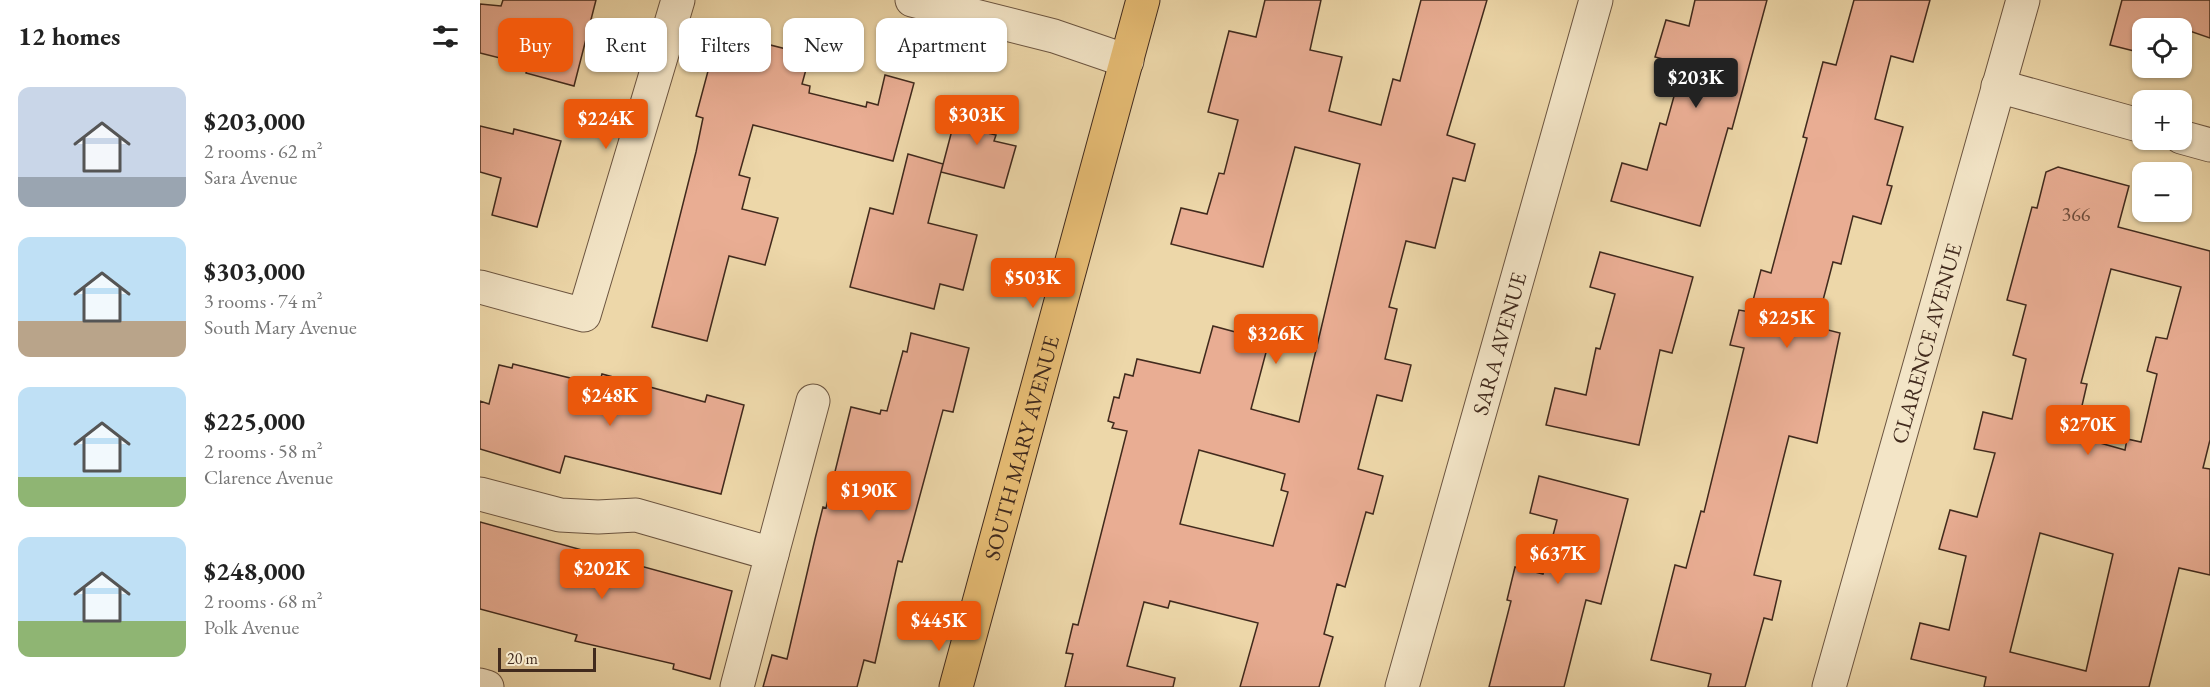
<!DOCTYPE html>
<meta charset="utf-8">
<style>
:root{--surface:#fff;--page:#f6f6f6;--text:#222;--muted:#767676;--accent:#ea580c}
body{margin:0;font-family:"EB Garamond",serif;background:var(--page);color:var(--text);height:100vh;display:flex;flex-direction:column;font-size:22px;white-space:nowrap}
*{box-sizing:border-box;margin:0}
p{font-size:20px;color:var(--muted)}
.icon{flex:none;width:33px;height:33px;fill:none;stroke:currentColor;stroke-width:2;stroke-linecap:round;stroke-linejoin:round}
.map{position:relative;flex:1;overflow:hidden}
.details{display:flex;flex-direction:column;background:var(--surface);width:480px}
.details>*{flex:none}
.guide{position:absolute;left:18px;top:18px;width:570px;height:54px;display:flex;gap:12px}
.controls{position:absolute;left:1652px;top:18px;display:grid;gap:12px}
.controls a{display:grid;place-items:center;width:60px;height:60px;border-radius:12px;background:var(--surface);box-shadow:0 2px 4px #0004;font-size:30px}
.scale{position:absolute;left:18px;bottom:15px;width:98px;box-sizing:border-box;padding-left:6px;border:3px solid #412a1d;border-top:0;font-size:16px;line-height:21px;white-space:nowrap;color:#412a1d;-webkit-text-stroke:4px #f3e5c7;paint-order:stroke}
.price{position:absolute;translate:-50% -51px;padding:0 14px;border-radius:6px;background:var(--accent);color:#fff;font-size:20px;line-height:39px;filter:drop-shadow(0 2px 3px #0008)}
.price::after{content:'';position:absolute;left:50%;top:36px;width:18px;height:14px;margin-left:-9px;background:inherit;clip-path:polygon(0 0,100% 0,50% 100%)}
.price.selected{background:#222;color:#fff}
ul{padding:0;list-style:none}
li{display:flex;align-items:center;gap:18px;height:150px;padding:0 18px}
li span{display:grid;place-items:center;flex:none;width:168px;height:120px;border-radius:12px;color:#555}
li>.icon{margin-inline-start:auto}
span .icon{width:72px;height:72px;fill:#fffc;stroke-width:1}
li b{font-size:26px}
h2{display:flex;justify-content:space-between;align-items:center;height:72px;padding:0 18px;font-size:26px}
.tag{padding:0 21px;border-radius:12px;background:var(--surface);box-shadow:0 2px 4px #0004;font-size:21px;line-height:54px}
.tag.selected{background:var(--accent);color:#fff}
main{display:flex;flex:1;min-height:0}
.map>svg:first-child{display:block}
</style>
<main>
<section class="details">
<h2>12 homes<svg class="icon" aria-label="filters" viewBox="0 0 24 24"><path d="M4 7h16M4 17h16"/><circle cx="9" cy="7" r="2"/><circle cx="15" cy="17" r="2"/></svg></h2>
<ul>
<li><span style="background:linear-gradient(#c9d6e8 75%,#9aa5b1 0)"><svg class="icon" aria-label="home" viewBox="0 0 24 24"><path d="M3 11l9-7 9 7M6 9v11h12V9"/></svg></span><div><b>$203,000</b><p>2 rooms · 62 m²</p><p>Sara Avenue</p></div></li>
<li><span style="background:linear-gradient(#bfe0f5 70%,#b9a48a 0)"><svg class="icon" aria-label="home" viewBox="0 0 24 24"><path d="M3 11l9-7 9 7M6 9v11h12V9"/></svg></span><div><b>$303,000</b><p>3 rooms · 74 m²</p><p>South Mary Avenue</p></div></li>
<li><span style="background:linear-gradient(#bfe0f5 75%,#8fb573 0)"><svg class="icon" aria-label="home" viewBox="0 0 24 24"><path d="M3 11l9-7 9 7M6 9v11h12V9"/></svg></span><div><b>$225,000</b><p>2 rooms · 58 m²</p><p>Clarence Avenue</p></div></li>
<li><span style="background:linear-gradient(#bfe0f5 70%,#8fb573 0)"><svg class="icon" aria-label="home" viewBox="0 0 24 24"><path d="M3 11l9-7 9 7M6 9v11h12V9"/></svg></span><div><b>$248,000</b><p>2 rooms · 68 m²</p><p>Polk Avenue</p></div></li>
</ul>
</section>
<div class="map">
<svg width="1730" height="687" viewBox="0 0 1730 687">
<rect width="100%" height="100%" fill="#edd7a9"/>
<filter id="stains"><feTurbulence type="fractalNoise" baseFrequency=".00333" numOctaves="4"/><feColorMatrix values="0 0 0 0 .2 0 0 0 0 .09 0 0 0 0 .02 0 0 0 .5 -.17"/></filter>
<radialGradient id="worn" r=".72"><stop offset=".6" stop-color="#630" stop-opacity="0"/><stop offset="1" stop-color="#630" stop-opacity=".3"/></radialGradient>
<!-- building -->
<path fill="#e9ad93" stroke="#412a1d" stroke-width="1.5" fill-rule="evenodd" d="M 23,0 L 116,0 L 94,86 L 46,73 L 48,65 L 0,53 L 0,4 L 21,6 Z
M 785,0 L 841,0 L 830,50 L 862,57 L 849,111 L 901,125 L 913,79 L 920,81 L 941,0 L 1007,0 L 967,135 L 995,144 L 985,181 L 973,178 L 955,248 L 926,241 L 909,307 L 917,309 L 905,359 L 931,365 L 922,401 L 897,395 L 878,469 L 903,476 L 893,514 L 886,512 L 865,587 L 857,584 L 844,634 L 853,637 L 839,687 L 760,687 L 778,623 L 690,601 L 688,608 L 664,602 L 647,666 L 695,678 L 693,687 L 585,687 L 593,654 L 586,653 L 593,624 L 598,625 L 647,431 L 632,428 L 634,423 L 628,421 L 634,397 L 639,398 L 645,374 L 653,376 L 657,359 L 720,373 L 733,326 L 789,341 L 771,409 L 819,422 L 880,164 L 815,147 L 783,267 L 691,244 L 701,208 L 727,214 L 739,173 L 744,174 L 758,120 L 728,112 L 749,31 L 776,37 ZM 719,450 L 805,474 L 801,490 L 808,492 L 793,546 L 700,524 Z
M 1215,0 L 1287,0 L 1252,129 L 1248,128 L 1220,226 L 1131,201 L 1142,163 L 1167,170 L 1180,123 L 1186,125 L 1203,64 L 1175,57 L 1186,20 L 1209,26 Z
M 1374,0 L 1450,0 L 1433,62 L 1411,56 L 1395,119 L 1423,127 L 1407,185 L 1412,186 L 1401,224 L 1373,216 L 1361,264 L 1353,262 L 1336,327 L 1360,333 L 1337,443 L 1309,436 L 1274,575 L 1301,581 L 1292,620 L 1284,618 L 1265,687 L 1228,687 L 1231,674 L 1171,660 L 1195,565 L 1206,568 L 1221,511 L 1224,512 L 1264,348 L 1250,345 L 1259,310 L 1270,312 L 1281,270 L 1291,273 L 1327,138 L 1323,137 L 1343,62 L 1356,65 Z
M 1642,0 L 1730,0 L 1730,38 L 1701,28 L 1662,28 L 1662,53 L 1630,45 Z
M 243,33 L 330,55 L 322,84 L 330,86 L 329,93 L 386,107 L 387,102 L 398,105 L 405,75 L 434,83 L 413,161 L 273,125 L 259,175 L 270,178 L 262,209 L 298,218 L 285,265 L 249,256 L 227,341 L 172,327 L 216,152 L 223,118 L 216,116 L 232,56 L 237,57 Z
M 481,96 L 514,104 L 507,133 L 516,135 L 514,141 L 536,146 L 524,188 L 461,172 Z
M 0,126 L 33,134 L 34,129 L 81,141 L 57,227 L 12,215 L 21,178 L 0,172 Z
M 428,154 L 463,164 L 448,223 L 497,235 L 483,290 L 460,284 L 454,309 L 370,287 L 390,208 L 413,214 Z
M 1578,167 L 1649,186 L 1638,227 L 1730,251 L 1730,440 L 1723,468 L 1730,469 L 1730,575 L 1699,568 L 1669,687 L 1504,687 L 1506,677 L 1431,659 L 1440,623 L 1469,630 L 1486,556 L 1459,549 L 1470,510 L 1497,517 L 1515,453 L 1494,449 L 1503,412 L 1532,419 L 1546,359 L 1533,355 L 1546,305 L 1527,300 L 1552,207 L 1557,208 L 1566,172 ZM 1631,269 L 1701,287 L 1687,339 L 1676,337 L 1667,371 L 1677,374 L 1661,442 L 1647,439 L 1645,450 L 1595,436 L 1607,384 L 1601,383 ZM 1560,533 L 1633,554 L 1606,671 L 1530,652 Z
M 1120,252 L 1213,277 L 1192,353 L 1180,350 L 1159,445 L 1066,425 L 1075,388 L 1106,395 L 1116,348 L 1120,349 L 1135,294 L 1110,287 Z
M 431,333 L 489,348 L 473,412 L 463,410 L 422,562 L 418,561 L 395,663 L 384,660 L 377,687 L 283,687 L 292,655 L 307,659 L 335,539 L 343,507 L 346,508 L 371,407 L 400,414 L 401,410 L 407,411 L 423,351 L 427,352 Z
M 33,364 L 119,385 L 122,374 L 225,402 L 227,395 L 264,405 L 241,494 L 85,456 L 80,473 L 0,449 L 0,401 L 9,404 L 19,365 L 32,368 Z
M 1059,476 L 1148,499 L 1121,604 L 1106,600 L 1084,687 L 1009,687 L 1031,601 L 1027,600 L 1035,567 L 1063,574 L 1077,520 L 1050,513 Z
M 0,522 L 252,591 L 230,679 L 193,669 L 194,664 L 95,641 L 97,635 L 0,609 Z"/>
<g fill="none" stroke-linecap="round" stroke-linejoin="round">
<!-- minor casing -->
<g stroke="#6c5540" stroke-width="35">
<g id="minor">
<path d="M 432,0 L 574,36 L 647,61"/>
<path d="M 1518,86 L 1662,126"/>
<path d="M 1701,137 L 1730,145"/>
<path d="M 0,287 L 104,315 L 198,0"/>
<path d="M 0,494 L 80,515 L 118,517 L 156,515 L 292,554 L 257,687"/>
<path d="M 292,554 L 333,401"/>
<path d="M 0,685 L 7,687"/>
<path id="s1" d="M 922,687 L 1116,0"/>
<path id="s2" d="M 1349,687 L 1543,0"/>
</g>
</g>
<!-- major casing -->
<g stroke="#412a1d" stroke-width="35">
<g id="major">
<path id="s3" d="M 476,687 L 663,0"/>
</g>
</g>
<!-- minor -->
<use href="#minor" stroke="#f3e5c7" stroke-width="33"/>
<!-- major -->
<use href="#major" stroke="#e6bc74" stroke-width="33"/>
</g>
<g text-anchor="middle" stroke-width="5" stroke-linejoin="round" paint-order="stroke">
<!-- number labels -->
<g font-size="20" fill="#6b4b3a">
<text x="1596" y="221">366</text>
</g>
<!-- street labels -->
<g font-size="22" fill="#412a1d" stroke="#f3e5c7">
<text dy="8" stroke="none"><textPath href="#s2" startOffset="357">CLARENCE AVENUE</textPath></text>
<text dy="8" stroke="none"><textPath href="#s1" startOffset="357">SARA AVENUE</textPath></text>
<text dy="8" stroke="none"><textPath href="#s3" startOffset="248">SOUTH MARY AVENUE</textPath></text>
</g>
</g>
<rect width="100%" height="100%" filter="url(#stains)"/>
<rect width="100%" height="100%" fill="url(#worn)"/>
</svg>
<div class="controls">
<a><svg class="icon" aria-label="locate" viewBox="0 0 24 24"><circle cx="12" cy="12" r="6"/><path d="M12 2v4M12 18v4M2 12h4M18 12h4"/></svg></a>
<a>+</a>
<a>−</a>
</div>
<div class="scale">20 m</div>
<b class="price selected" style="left:1216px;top:109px">$203K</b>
<b class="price" style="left:497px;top:146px">$303K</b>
<b class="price" style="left:126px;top:150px">$224K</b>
<b class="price" style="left:553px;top:309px">$503K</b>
<b class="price" style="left:1307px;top:349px">$225K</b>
<b class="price" style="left:796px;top:365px">$326K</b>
<b class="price" style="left:130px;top:427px">$248K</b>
<b class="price" style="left:1608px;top:456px">$270K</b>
<b class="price" style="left:389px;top:522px">$190K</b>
<b class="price" style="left:1078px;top:585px">$637K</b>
<b class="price" style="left:122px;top:600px">$202K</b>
<b class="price" style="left:459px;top:652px">$445K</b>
<div class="guide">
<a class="tag selected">Buy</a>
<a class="tag">Rent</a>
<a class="tag">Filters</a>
<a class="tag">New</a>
<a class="tag">Apartment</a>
</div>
</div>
</main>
